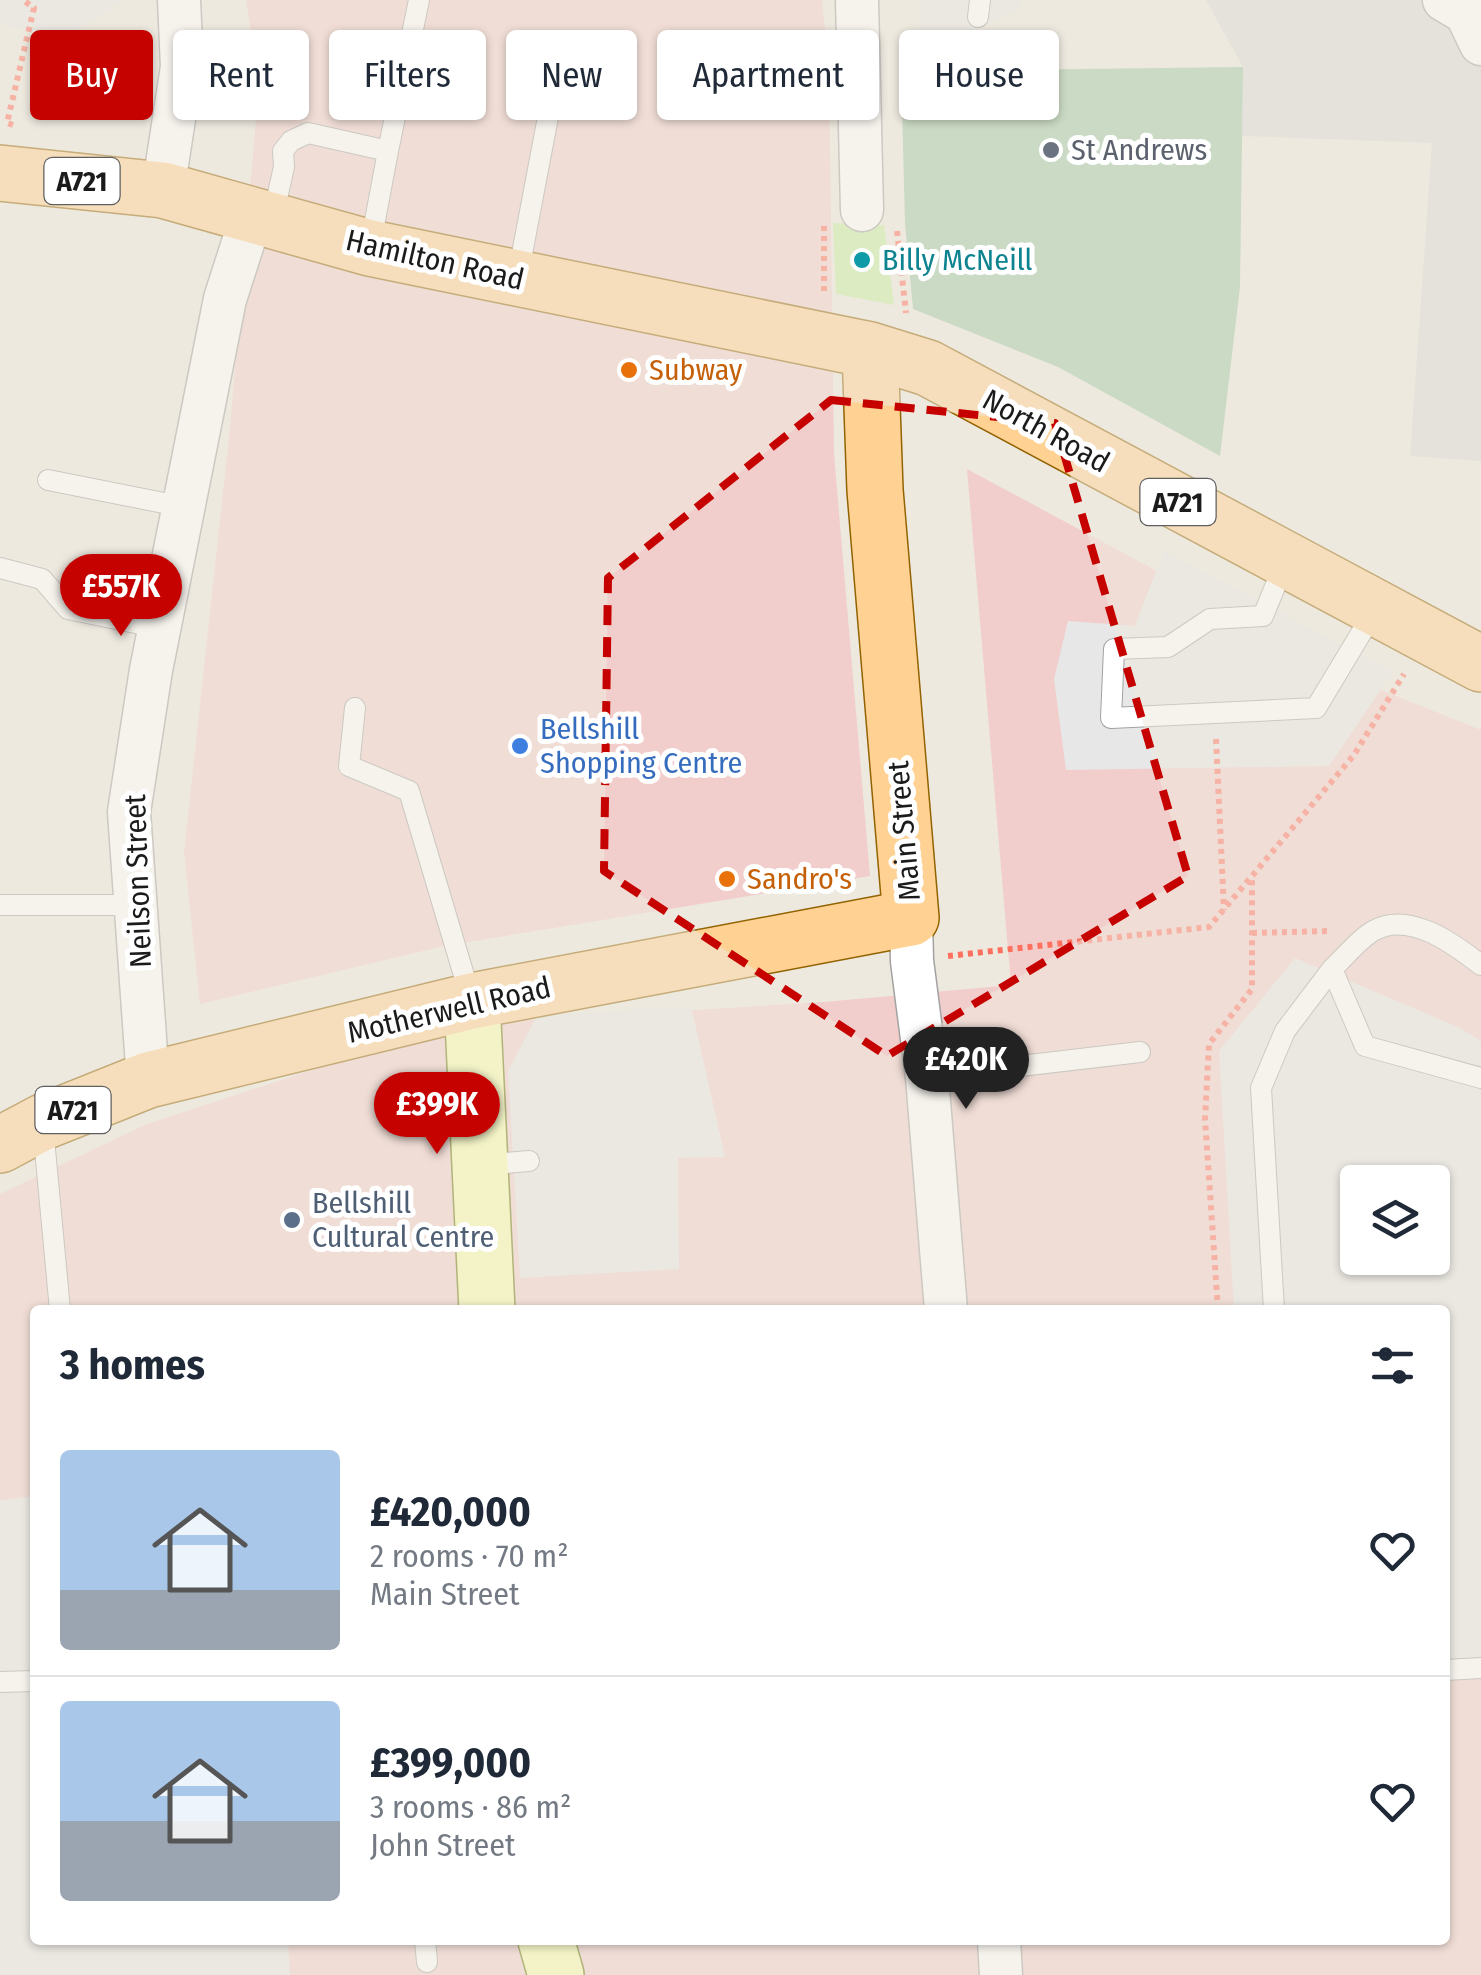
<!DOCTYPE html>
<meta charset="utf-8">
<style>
:root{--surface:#fff;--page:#f2f2f3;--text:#1f2937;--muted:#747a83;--line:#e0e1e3;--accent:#c60200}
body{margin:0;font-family:"Fira Sans Condensed",sans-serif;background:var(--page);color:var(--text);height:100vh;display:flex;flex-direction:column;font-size:38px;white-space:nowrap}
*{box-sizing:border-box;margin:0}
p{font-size:32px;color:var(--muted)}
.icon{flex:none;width:55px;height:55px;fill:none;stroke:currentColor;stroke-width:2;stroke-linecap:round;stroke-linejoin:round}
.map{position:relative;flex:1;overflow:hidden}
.sheet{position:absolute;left:30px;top:1305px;width:1420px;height:640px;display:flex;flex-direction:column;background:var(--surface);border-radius:10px;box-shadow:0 2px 8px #0004}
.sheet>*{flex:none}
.guide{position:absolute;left:30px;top:30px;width:1422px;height:90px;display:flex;gap:20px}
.fabs{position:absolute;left:1340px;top:1165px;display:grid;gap:20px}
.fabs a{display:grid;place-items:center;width:110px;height:110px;border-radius:10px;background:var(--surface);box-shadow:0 2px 8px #0004;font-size:50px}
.price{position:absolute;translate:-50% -85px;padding:0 22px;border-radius:35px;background:var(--accent);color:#fff;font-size:32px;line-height:65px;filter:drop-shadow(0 2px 5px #0008)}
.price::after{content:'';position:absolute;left:50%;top:60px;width:30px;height:22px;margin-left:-15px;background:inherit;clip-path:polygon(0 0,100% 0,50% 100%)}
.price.active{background:#222;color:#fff}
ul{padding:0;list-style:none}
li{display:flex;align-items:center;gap:30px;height:250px;padding:0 30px}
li+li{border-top:2px solid var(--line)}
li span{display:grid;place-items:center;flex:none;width:280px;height:200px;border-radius:10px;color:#555}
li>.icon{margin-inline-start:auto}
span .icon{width:120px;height:120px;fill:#fffc;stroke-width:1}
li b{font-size:42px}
h2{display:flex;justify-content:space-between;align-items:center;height:120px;padding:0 30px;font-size:42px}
.tag{padding:0 35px;border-radius:10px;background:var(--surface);box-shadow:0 2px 8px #0004;font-size:35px;line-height:90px}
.tag.active{background:var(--accent);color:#fff}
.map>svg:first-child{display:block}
</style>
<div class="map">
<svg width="1481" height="1975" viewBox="0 0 1481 1975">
<rect width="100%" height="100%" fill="#eee9df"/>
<!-- residential -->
<path fill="#d9d8d8" d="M 1206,0 L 1481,0 L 1481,461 L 1410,456 L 1432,143 L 1242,136 L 1243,67 Z"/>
<!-- commercial -->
<path fill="#f1cecc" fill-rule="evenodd" d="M 246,0 L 822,0 L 829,68 L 834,454 L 870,876 L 444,946 L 200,1004 L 184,852 L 230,428 L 259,84 Z
M 967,469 L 1371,686 L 1481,730 L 1481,1975 L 0,1975 L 0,1194 L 147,1124 L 449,1025 L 824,1002 L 1011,985 ZM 1358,1182 L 1432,1182 L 1432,1258 L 1358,1258 ZM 35,1310 L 1445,1310 L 1445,1940 L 35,1940 Z"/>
<!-- grass -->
<path fill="#c5ed9f" d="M 833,223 L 884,225 L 894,305 L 836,294 Z"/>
<!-- cemetery -->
<path fill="#9ec8a5" d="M 1243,67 L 1240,287 L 1220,456 L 1058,367 L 913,309 L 905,223 L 901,71 Z"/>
<!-- parking -->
<path fill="#e7e7e7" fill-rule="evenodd" d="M 0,0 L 124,0 L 60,41 L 0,24 Z
M 920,0 L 1022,0 L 1020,10 L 919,55 Z
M 1164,550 L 1393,672 L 1329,766 L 1066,770 L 1054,679 L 1068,621 L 1135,626 Z
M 1295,958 L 1458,1027 L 1481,1041 L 1481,1676 L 1445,1678 L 1445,1310 L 1234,1310 L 1219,1051 ZM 1358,1182 L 1432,1182 L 1432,1258 L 1358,1258 Z
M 691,1006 L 725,1157 L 678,1158 L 679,1269 L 520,1278 L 508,1071 L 537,1016 Z
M 35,1496 L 35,1940 L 288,1940 L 290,1975 L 0,1975 L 0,1500 Z"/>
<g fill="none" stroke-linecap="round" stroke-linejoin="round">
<!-- lane casing -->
<g stroke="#a2a2a2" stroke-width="22">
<path id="lane" d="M 978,17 L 980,0
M 272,220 L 284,167 L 283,151 L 291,141 L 308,133 L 388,151 L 419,0
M 370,247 L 388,151
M 518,275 L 555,80
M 48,480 L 184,507
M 1286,560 L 1263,616 L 1210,619 L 1168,647 L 1114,649 L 1111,718 L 1316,708 L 1375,610
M 0,568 L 42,579 L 68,609 L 160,628
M 355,708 L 349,766 L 409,791 L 471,999
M 0,905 L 135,905
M 1332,969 C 1345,957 1358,940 1373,931 C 1409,910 1454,944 1481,965
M 927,1077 L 1140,1052
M 43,1128 L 60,1310
M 482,1165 L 529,1161
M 1274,1310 L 1261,1088 L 1285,1031 L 1332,969 L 1365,1046 L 1481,1078
M 1445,1670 L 1481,1668
M 0,1682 L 35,1681
M 425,1940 L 427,1962"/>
</g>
<!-- street casing -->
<g stroke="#a2a2a2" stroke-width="45">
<path id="street" d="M 857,0 L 862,210
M 1444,0 L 1466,13 L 1481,44
M 163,190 L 182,67 L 179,0
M 911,918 L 912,961 L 927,1077 L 946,1310
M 148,1080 L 129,812 L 151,670 L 225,299 L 252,215
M 999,1940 L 1001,1975"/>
</g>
<!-- secondary casing -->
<g stroke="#667400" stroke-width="58">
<path id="secondary" d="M 472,1001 L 487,1310
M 546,1940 L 556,1975"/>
</g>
<!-- primary casing -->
<g stroke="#926300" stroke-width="58">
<path id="primary" d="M 0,173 L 163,190 L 370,248 L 870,350 L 928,368 L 1481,664
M 0,1145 L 43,1122 L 148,1080 L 472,1001 L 911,918 L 875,490 L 870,350"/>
</g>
<!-- path -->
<path stroke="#ff715f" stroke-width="6" stroke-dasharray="5 5" stroke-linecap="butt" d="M 13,125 L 7,123 L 34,8 L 23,0
M 824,226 L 824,293
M 897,231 L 906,313
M 1216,739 L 1224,910
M 1252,933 L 1331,931
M 948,956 L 1209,927 L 1354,755 L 1404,674
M 1218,1310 L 1205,1119 L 1209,1044 L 1252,989 L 1252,877"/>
<!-- lane -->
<use href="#lane" stroke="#fff" stroke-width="20"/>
<!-- street -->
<use href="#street" stroke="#fff" stroke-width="42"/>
<!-- secondary -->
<use href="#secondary" stroke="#f9feac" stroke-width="55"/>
<!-- primary -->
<use href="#primary" stroke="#ffd193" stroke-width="55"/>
</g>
<!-- marked area -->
<path d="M0 0H1481V1975H0ZM 831,400 L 1055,423 L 1188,876 L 887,1056 L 604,871 L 608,578 Z" fill="#eee9df" fill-opacity=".55" fill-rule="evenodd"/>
<path fill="none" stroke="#c60200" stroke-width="8" stroke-dasharray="20 12" stroke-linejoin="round" d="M 831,400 L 1055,423 L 1188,876 L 887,1056 L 604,871 L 608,578 Z"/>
<!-- markers -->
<circle fill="#6b7280" stroke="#fff" stroke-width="4" cx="1051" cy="150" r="10"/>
<circle fill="#0f9aa8" stroke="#fff" stroke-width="4" cx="862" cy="260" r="10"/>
<g fill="#e8710a" stroke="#fff" stroke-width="4">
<circle cx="629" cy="370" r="10"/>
<circle cx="727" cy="879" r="10"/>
</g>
<circle fill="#3f7fe0" stroke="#fff" stroke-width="4" cx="520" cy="746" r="10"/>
<circle fill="#5c6f8a" stroke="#fff" stroke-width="4" cx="292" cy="1220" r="10"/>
<g text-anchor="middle" stroke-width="10" stroke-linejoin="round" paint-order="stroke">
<!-- shield labels -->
<g fill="#fff" stroke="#5f5f5f" stroke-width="2.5">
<rect x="44.5" y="158" width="75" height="46" rx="8"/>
<rect x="1140.5" y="479" width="75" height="46" rx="8"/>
<rect x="35.5" y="1087" width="75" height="46" rx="8"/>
</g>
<g font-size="28" font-weight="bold" fill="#1b1b1b">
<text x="82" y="191">A721</text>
<text x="1178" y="512">A721</text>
<text x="73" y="1120">A721</text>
</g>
<!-- worship labels -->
<g font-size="30" fill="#5b616d" stroke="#fff" text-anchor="start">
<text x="1071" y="160">St Andrews</text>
</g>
<!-- street labels -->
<g font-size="30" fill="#1b1b1b" stroke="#fff">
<text transform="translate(435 260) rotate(13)" y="10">Hamilton Road</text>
<text transform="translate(1046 431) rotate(29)" y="10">North Road</text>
<text transform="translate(904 831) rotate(-95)" y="10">Main Street</text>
<text transform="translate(138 881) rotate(-92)" y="10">Neilson Street</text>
<text transform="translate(449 1010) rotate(-13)" y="10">Motherwell Road</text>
</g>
<!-- culture labels -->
<g font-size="30" fill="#0d838f" stroke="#fff" text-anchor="start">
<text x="882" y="270">Billy McNeill</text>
</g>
<!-- food labels -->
<g font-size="30" fill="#c56008" stroke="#fff" text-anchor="start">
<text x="649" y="380">Subway</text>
<text x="747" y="889">Sandro's</text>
</g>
<!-- shop labels -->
<g font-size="30" fill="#366cbe" stroke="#fff" text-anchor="start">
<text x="540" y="739">Bellshill<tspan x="540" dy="34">Shopping Centre</tspan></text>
</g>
<!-- service labels -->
<g font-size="30" fill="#4e5e75" stroke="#fff" text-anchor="start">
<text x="312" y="1213">Bellshill<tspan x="312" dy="34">Cultural Centre</tspan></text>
</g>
</g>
</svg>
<div class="fabs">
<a><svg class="icon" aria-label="layers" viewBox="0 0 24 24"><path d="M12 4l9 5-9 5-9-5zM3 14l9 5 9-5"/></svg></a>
</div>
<b class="price" style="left:121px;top:639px">£557K</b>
<b class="price active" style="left:966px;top:1112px">£420K</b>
<b class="price" style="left:437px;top:1157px">£399K</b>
<div class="guide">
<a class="tag active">Buy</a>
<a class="tag">Rent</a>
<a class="tag">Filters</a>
<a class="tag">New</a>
<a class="tag">Apartment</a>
<a class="tag">House</a>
</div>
<section class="sheet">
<h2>3 homes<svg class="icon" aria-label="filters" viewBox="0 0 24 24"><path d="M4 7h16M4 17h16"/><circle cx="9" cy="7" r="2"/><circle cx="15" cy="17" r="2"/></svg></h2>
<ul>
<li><span style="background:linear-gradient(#a9c7e8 70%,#9aa5b1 0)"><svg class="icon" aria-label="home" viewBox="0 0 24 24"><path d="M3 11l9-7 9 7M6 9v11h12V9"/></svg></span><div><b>£420,000</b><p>2 rooms · 70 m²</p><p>Main Street</p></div><svg class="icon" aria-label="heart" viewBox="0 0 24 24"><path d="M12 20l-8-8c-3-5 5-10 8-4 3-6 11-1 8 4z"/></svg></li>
<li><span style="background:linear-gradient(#a9c7e8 60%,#9aa5b1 0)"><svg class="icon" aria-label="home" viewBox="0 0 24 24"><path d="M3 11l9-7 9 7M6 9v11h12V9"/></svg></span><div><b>£399,000</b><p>3 rooms · 86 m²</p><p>John Street</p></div><svg class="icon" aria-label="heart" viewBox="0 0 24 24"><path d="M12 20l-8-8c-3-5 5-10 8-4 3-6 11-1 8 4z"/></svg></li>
</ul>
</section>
</div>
